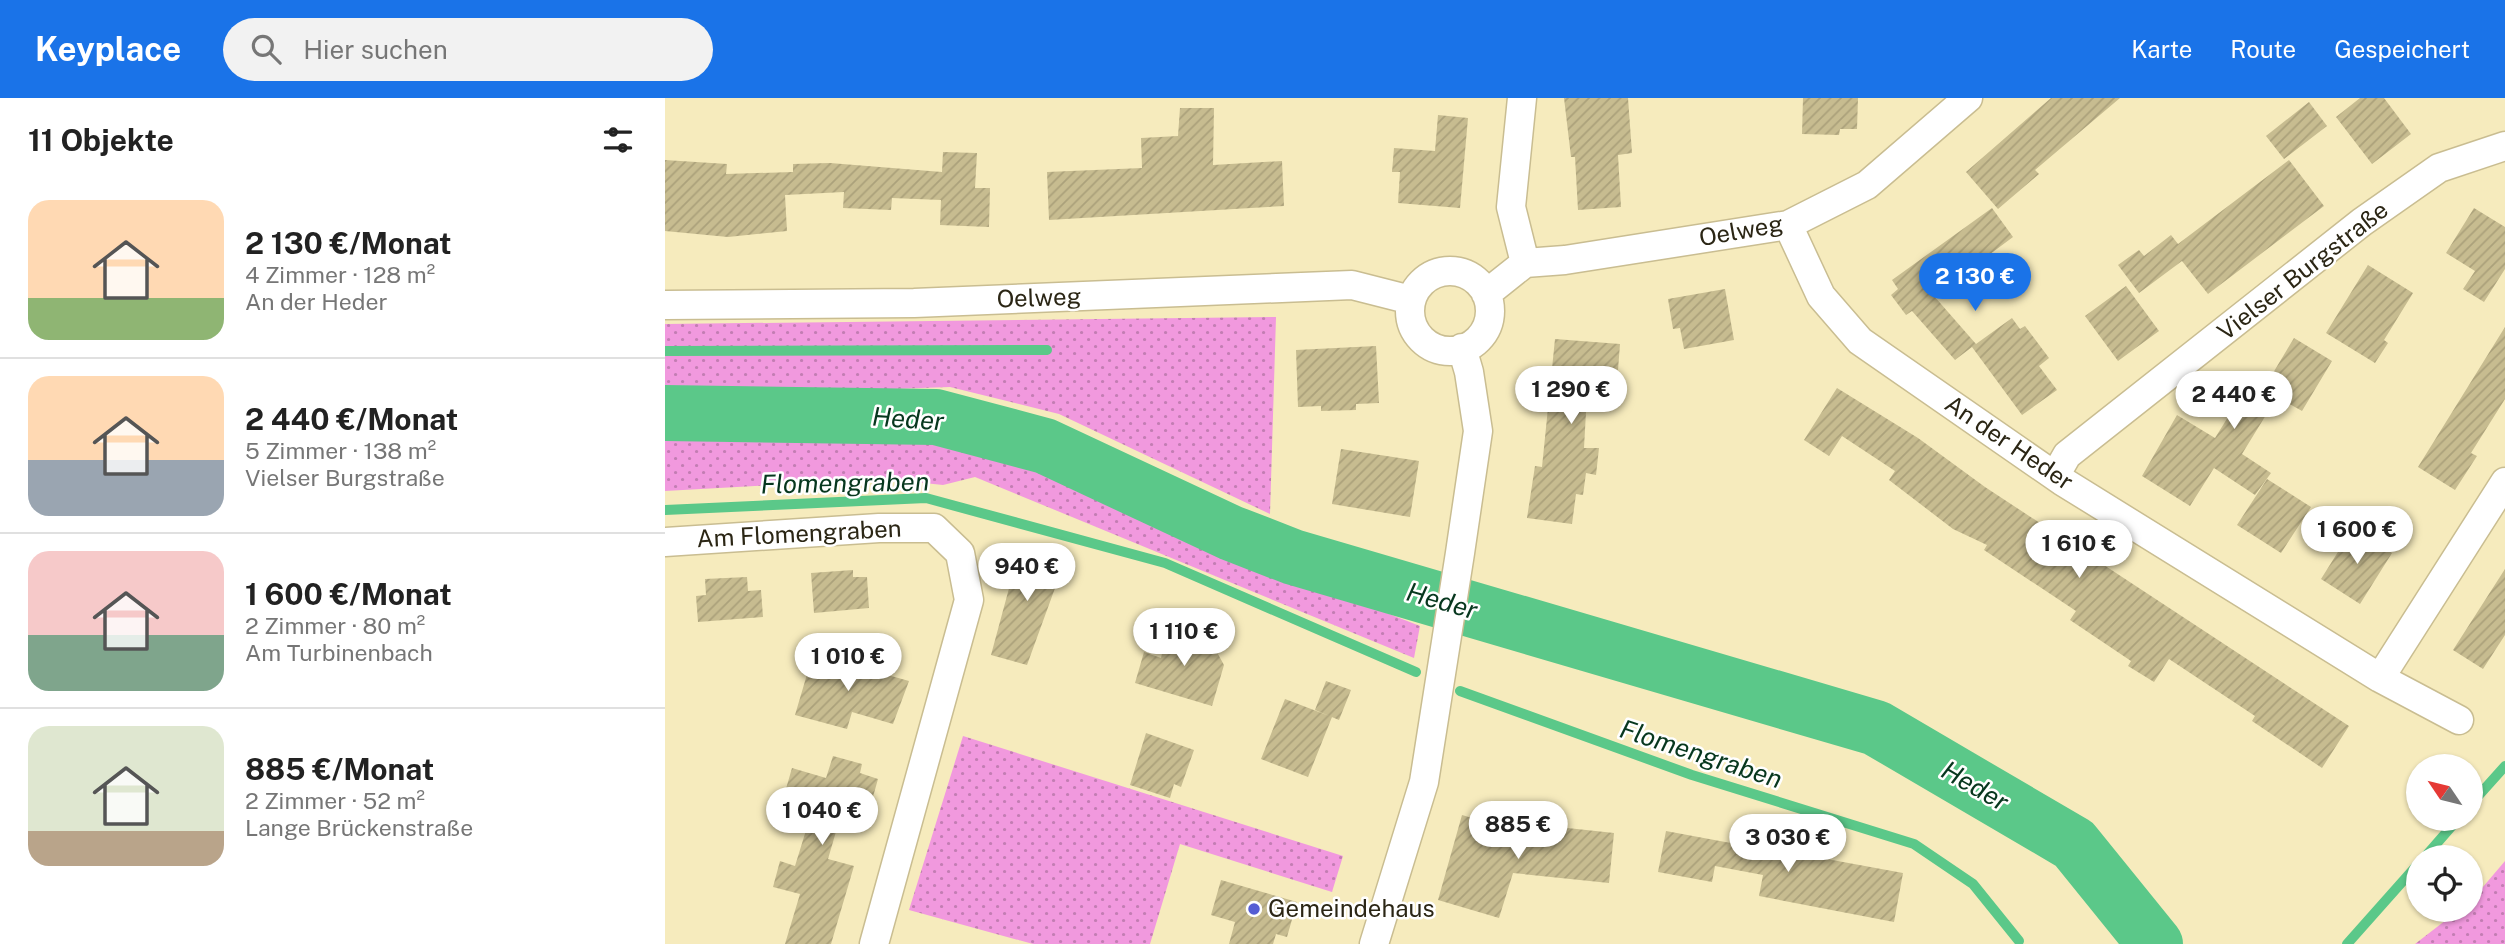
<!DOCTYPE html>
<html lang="de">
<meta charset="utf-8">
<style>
:root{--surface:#fff;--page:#f2f2f2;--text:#222;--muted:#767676;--line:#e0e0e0;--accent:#1a73e8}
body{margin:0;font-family:"Public Sans",sans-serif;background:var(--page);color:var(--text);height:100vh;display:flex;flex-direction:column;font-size:26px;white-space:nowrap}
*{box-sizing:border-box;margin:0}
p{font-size:23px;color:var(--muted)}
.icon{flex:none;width:38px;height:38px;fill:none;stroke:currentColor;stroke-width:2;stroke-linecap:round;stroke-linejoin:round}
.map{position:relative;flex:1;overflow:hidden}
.panel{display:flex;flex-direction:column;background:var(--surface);width:665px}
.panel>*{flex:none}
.needle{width:46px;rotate:305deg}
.buttons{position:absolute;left:1741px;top:656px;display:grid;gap:14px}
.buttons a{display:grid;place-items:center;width:77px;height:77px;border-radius:50%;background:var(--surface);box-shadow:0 2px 5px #0004;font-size:35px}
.price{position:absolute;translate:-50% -60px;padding:0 16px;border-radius:24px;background:#fff;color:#222;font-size:23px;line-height:46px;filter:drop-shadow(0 2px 4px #0008)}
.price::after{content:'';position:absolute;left:50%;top:42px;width:21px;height:16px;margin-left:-10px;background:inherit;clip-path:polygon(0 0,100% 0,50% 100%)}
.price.selected{background:var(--accent);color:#fff}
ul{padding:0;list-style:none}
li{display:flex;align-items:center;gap:21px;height:175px;padding:0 28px}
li+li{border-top:2px solid var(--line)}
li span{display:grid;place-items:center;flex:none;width:196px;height:140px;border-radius:21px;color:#555}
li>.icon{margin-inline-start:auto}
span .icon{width:84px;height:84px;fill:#fffc;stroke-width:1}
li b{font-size:30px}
h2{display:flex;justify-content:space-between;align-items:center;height:84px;padding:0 28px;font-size:30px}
header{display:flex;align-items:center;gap:42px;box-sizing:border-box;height:98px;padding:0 35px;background:var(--accent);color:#fff}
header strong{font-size:33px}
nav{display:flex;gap:38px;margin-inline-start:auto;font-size:24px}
.search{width:490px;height:63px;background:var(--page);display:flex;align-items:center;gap:18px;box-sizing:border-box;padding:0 24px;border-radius:38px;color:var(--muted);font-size:26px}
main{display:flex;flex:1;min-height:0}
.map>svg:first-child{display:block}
</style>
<header>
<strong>Keyplace</strong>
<div class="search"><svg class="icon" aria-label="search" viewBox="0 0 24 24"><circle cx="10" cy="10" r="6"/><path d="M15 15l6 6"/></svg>Hier suchen</div>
<nav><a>Karte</a><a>Route</a><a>Gespeichert</a></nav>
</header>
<main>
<section class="panel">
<h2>11 Objekte<svg class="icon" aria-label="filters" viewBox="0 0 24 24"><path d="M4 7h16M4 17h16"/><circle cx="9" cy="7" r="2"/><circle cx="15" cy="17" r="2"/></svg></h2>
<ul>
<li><span style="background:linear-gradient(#ffd9b3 70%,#8fb573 0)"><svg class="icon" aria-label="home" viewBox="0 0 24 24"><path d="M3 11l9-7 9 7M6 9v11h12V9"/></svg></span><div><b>2 130 €/Monat</b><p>4 Zimmer · 128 m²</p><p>An der Heder</p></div></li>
<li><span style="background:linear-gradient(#ffd9b3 60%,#9aa5b1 0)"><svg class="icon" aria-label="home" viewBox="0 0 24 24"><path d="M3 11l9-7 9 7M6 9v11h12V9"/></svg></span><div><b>2 440 €/Monat</b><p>5 Zimmer · 138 m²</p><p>Vielser Burgstraße</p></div></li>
<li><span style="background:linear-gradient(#f6c9c9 60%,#7fa58c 0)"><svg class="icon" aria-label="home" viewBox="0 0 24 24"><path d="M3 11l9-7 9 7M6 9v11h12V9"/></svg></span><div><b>1 600 €/Monat</b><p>2 Zimmer · 80 m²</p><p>Am Turbinenbach</p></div></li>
<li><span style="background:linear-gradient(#dfe7d0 75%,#b9a48a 0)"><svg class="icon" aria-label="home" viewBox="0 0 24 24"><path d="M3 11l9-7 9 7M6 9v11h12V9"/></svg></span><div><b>885 €/Monat</b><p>2 Zimmer · 52 m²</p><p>Lange Brückenstraße</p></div></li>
</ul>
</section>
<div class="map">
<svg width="1840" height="846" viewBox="0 0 1840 846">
<defs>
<pattern id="green-dots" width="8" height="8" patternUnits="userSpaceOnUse" patternTransform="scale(1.75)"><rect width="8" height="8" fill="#f199de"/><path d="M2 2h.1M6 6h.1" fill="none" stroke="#c37db3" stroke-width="1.8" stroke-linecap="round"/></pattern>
<pattern id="building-hatch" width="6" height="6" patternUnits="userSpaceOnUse" patternTransform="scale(1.75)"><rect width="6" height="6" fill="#c7bc90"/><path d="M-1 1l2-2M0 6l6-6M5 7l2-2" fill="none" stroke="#aba17b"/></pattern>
</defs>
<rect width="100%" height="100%" fill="#f6ebbd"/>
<!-- green -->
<path fill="url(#green-dots)" d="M 611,219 L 605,416 L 394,316 L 285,289 L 0,299 L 0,226 Z
M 240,334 L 290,338 L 334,350 L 621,481 L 642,484 L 755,528 L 749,560 L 310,379 L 278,387 L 221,381 L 0,393 L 0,340 Z
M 298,638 L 678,758 L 667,794 L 515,746 L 485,846 L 368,846 L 244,812 Z
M 1840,763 L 1840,846 L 1750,846 L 1794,812 L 1806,812 L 1806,803 Z"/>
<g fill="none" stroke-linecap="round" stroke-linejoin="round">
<!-- stream -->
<path stroke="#5bc889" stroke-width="10" d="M 0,253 L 382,252
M 0,412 L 261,400 L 500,465 L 751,574
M 795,593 L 1027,677 L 1249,746 L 1308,786 L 1354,843
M 1806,706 L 1840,668
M 1759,760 L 1793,721
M 1682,846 L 1754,765"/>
<!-- river -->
<path stroke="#5bc889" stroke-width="56" d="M 0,315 L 271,319 L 380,348 L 566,435 L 628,459 L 1211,630 L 1409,746 L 1490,846"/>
</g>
<!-- building -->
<path fill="url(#building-hatch)" d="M 899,0 L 963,0 L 967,55 L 953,57 L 956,109 L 913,112 L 910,59 L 906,59 Z
M 1138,0 L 1193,0 L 1192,31 L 1175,31 L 1174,37 L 1137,36 Z
M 1386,0 L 1455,0 L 1370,72 L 1374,76 L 1333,111 L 1301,74 Z
M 1695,0 L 1719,0 L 1746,36 L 1707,66 L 1671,19 Z
M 1644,4 L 1662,28 L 1619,61 L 1601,38 Z
M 515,10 L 549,10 L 548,67 L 617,63 L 619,108 L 384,122 L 382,74 L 477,70 L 476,40 L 513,38 Z
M 773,17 L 803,20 L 795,110 L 733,105 L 735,74 L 727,74 L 729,50 L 770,53 Z
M 278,54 L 312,55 L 310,90 L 325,90 L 324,129 L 275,127 L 276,102 L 227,100 L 226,112 L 178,110 L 179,94 L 120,97 L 122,133 L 63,139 L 0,133 L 0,62 L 62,66 L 61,76 L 128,74 L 128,66 L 165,65 L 277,74 Z
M 1624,62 L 1659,108 L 1543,196 L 1517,163 L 1474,195 L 1453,167 L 1474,152 L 1479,158 L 1506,137 L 1513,146 Z
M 1327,110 L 1348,139 L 1269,198 L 1311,246 L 1347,220 L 1355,231 L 1360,228 L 1384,260 L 1374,268 L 1392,292 L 1357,317 L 1307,249 L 1290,262 L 1247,213 L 1241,217 L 1226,197 L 1233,191 L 1227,182 Z
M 1809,110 L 1840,129 L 1840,171 L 1819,204 L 1798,191 L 1810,173 L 1781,155 Z
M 1703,167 L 1748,195 L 1719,242 L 1723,245 L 1710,265 L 1661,235 Z
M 1461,188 L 1494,233 L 1453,263 L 1420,218 Z
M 1060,191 L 1069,242 L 1019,251 L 1015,230 L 1008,231 L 1003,201 Z
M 1840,229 L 1840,301 L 1806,355 L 1812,358 L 1790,392 L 1753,369 Z
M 1629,240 L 1667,263 L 1637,313 L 1612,299 L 1577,356 L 1606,375 L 1590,397 L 1549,370 L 1525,408 L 1477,378 L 1512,317 L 1550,340 L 1586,282 L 1599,290 Z
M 890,241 L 955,246 L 951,298 L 922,296 L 919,350 L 934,350 L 931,377 L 921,375 L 918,397 L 911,396 L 907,426 L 862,420 L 870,368 L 877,369 Z
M 711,248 L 714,305 L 691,306 L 691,312 L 656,313 L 656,308 L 633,309 L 631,252 Z
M 1172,290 L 1253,340 L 1320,389 L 1684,628 L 1657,670 L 1587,623 L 1590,618 L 1504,561 L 1489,584 L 1463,568 L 1466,563 L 1405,522 L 1411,513 L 1319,452 L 1322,447 L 1288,431 L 1224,382 L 1230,373 L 1177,338 L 1164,358 L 1139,342 Z
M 676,351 L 754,363 L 745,419 L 667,406 Z
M 1602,381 L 1646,409 L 1616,455 L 1572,427 Z
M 1688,430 L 1727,455 L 1695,506 L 1656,481 Z
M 356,446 L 401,460 L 362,567 L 326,557 Z
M 1840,471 L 1840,537 L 1818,571 L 1788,552 Z
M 188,472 L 188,479 L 202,479 L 204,510 L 149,515 L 146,475 Z
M 82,479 L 83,493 L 96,492 L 98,519 L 33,524 L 31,498 L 41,497 L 40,481 Z
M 515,530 L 543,538 L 559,567 L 547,608 L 470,585 L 479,554 L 496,560 L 500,541 L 511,544 Z
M 148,556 L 244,583 L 228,626 L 187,614 L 182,631 L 130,617 Z
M 661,583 L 686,592 L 674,622 L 650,612 Z
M 620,601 L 667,619 L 643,679 L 596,661 Z
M 481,635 L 529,652 L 516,689 L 509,686 L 505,700 L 465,687 Z
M 168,658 L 197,666 L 195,675 L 213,681 L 202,720 L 177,713 L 163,761 L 189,768 L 166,846 L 120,846 L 135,796 L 108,789 L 115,763 L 130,768 L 146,716 L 116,708 L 127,670 L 161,680 Z
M 797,717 L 882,742 L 884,728 L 949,735 L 944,785 L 848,775 L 834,820 L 773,802 Z
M 1001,733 L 1071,746 L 1072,741 L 1104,744 L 1141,751 L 1140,757 L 1238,775 L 1229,824 L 1094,798 L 1098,777 L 1050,768 L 1047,784 L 993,774 Z
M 556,782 L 632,804 L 622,839 L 611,836 L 608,846 L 564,846 L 570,824 L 546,817 Z"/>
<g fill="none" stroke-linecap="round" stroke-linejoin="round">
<!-- street casing -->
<g stroke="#c9bd91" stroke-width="31">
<path id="street" d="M 857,0 L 846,109 L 860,165
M 1123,127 L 1156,198 L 1195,243 L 1397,383 L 1715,580 L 1794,622
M745 213a40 40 0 1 1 80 0a40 40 0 1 1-80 0Z
M 821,196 L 860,165 L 900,162 L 1123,127 L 1202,87 L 1303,0
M 0,207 L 249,205 L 687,187 L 746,202
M 1390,378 L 1402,357 L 1697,124 L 1774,70 L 1840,48
M 0,444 L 214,430 L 269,430 L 295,455 L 304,502 L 209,846
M 1715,580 L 1840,384
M 709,846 L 759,684 L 795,455 L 813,333 L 804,274 L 797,250"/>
</g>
<!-- street -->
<use href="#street" stroke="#fff" stroke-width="28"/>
</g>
<!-- markers -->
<circle fill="#555dd4" stroke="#fff" stroke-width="2.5" cx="589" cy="811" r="7"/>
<g text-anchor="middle" stroke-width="5" stroke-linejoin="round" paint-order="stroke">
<!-- street labels -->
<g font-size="24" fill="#2b2615" stroke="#fff">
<text transform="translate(1076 133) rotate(-10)" y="8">Oelweg</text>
<text transform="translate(1638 173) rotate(-38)" y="8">Vielser Burgstraße</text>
<text transform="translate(374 200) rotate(-2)" y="8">Oelweg</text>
<text transform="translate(1344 345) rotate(34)" y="8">An der Heder</text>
<text transform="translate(134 436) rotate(-3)" y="8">Am Flomengraben</text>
</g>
<!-- poi labels -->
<g font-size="24" fill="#2b2615" stroke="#fff" text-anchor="start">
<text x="603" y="819">Gemeindehaus</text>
</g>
<!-- water labels -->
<g font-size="26" font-style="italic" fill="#07371e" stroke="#fff">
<text transform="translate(243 321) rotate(4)" y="9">Heder</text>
<text transform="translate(180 385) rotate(-1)" y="9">Flomengraben</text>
<text transform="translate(777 503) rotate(16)" y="9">Heder</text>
<text transform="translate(1036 656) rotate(18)" y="9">Flomengraben</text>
<text transform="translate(1310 688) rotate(30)" y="9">Heder</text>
</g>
</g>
</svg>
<div class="buttons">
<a><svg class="needle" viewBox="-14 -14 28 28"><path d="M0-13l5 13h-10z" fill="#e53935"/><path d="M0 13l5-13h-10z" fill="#767676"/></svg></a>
<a><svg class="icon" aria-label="locate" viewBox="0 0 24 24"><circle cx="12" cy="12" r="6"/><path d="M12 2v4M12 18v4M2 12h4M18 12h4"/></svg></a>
</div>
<b class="price selected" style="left:1310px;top:215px">2 130 €</b>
<b class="price" style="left:906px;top:328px">1 290 €</b>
<b class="price" style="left:1569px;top:333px">2 440 €</b>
<b class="price" style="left:1692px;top:468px">1 600 €</b>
<b class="price" style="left:1414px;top:482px">1 610 €</b>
<b class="price" style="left:362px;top:505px">940 €</b>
<b class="price" style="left:519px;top:570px">1 110 €</b>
<b class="price" style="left:183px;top:595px">1 010 €</b>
<b class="price" style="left:157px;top:749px">1 040 €</b>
<b class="price" style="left:853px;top:763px">885 €</b>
<b class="price" style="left:1123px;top:776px">3 030 €</b>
</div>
</main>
